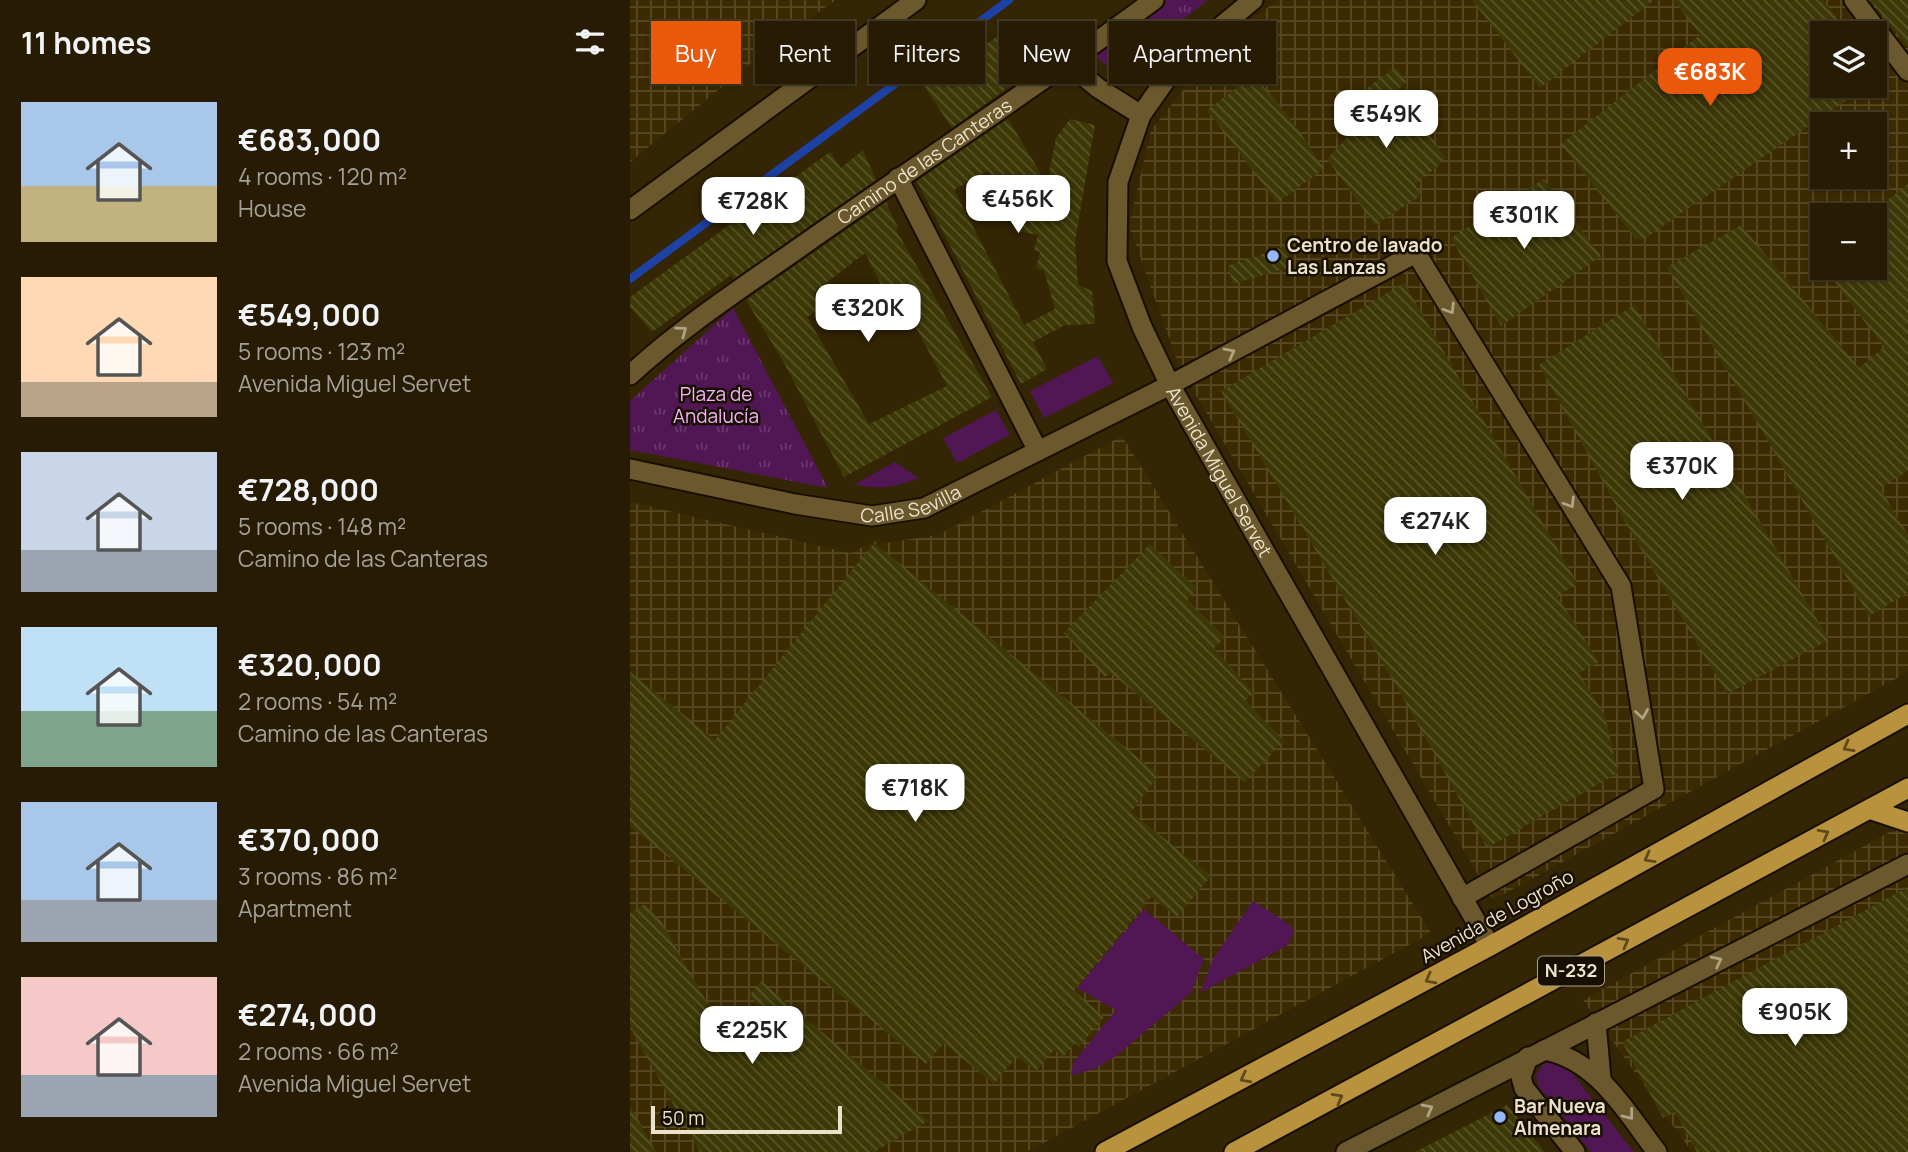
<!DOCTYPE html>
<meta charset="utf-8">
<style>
:root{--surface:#271c03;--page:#2f250d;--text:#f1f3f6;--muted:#a4a19a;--line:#433a25;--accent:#ea580c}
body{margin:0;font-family:Manrope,sans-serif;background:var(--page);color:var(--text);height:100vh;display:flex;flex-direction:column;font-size:26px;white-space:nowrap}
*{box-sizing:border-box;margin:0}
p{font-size:23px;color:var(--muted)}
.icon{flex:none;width:38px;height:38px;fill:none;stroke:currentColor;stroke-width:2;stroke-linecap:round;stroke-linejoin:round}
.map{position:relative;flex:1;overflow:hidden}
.sheet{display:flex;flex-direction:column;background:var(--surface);width:630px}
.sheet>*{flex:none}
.guide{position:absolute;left:21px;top:21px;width:665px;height:63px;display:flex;gap:14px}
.controls{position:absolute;left:1180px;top:21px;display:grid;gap:14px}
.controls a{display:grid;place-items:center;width:77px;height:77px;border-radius:0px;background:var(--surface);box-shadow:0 2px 5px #0004,0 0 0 2px var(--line);font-size:35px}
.scale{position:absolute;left:21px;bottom:18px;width:191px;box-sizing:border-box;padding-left:7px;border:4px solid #ece1ca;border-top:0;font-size:19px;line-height:24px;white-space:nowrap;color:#ece1ca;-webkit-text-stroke:5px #171001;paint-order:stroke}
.price{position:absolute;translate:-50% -60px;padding:0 16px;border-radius:14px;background:#fff;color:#222;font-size:23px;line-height:46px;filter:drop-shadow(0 2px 4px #0008)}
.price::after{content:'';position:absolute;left:50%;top:42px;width:21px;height:16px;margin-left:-10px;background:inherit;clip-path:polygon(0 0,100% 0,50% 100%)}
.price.on{background:var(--accent);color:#fff}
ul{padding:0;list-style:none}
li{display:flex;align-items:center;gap:21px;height:175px;padding:0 21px}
li span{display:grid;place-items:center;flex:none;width:196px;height:140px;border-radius:0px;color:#555}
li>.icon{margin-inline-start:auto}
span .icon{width:84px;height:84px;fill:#fffc;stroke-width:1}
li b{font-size:30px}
h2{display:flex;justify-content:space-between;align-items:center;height:84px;padding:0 21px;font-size:30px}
.pill{padding:0 24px;border-radius:0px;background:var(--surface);box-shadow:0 2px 5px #0004,0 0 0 2px var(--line);font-size:24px;line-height:63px}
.pill.on{background:var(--accent);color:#fff}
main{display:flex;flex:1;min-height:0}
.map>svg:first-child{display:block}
</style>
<main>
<section class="sheet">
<h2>11 homes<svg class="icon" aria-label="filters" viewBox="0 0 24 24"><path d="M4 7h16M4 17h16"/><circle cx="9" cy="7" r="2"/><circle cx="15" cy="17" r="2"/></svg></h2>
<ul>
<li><span style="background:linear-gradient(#a9c7e8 60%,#c2b280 0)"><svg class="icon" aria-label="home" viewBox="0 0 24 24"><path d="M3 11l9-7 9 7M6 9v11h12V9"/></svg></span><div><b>€683,000</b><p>4 rooms · 120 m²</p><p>House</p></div></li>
<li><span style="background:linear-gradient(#ffd9b3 75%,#b9a48a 0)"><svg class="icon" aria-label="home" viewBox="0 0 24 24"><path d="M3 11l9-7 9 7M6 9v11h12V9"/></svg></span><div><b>€549,000</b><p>5 rooms · 123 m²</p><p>Avenida Miguel Servet</p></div></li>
<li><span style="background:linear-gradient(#c9d6e8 70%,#9aa5b1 0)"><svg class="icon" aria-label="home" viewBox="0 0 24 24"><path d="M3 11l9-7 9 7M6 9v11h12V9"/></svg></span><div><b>€728,000</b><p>5 rooms · 148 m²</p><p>Camino de las Canteras</p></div></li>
<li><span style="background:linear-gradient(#bfe0f5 60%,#7fa58c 0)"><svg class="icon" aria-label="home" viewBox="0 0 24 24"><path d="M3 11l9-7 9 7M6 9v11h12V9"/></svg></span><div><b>€320,000</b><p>2 rooms · 54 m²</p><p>Camino de las Canteras</p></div></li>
<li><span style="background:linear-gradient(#a9c7e8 70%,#9aa5b1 0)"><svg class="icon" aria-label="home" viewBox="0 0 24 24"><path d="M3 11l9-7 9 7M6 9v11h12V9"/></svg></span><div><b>€370,000</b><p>3 rooms · 86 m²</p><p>Apartment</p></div></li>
<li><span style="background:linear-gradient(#f6c9c9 70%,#9aa5b1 0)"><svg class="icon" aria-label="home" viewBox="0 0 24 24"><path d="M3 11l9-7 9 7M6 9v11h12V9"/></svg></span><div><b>€274,000</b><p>2 rooms · 66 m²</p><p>Avenida Miguel Servet</p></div></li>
</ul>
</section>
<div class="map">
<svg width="1278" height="1152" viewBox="0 0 1278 1152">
<defs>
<pattern id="industrial-grid" width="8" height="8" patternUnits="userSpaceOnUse" patternTransform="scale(1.75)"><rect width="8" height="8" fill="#3c2b01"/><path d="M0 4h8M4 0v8" fill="none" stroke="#584925"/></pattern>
<pattern id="park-tufts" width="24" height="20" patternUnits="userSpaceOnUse" patternTransform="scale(1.75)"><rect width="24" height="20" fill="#511755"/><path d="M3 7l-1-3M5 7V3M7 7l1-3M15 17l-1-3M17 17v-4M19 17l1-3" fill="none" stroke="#6a386c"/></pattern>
<pattern id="building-back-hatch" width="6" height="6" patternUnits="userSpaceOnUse" patternTransform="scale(1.75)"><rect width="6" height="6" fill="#3d3906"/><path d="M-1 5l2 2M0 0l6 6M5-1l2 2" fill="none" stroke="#595529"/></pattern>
</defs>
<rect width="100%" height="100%" fill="#342604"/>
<!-- industrial -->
<path fill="url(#industrial-grid)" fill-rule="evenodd" d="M 0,0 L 206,0 L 158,33 L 0,162 Z
M 648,0 L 1278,0 L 1278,672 L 863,900 L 549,366 L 499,226 L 521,130 L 594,40 ZM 1192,33 L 1244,33 L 1244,86 L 1192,86 ZM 1192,124 L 1244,124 L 1244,177 L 1192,177 ZM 1192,215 L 1244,215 L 1244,268 L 1192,268 Z
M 492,436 L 801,933 L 397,1152 L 0,1152 L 0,502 L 220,553 L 248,540 L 255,543 L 308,535 Z
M 1278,822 L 1278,1152 L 1062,1152 L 953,1000 Z"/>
<!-- grass -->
<path fill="#511755" d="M 468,356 L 483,383 L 414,418 L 400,391 Z
M 366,410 L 380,435 L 327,463 L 313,438 Z
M 265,462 L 289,478 C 266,487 249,491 225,484 Z
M 623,901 L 660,925 L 664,931 L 658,945 L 570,993 L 583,959 Z
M 514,909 L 574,959 L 561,993 L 486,1056 L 466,1068 L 441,1076 L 443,1063 L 486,1010 L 447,988 Z
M 919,1062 L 932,1065 L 941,1072 L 1004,1152 L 961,1152 L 908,1086 L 906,1075 L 913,1064 Z"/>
<!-- park -->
<path fill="url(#park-tufts)" d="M 533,0 L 578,0 L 539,30 L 499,86 L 462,53 Z
M 103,308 L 198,488 L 0,450 L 0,401 Z"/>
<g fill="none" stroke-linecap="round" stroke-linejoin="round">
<!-- stream -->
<path stroke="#1e41a6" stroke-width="8" d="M 0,279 L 379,0"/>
</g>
<!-- building -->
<path fill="url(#building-back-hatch)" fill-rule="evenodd" d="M 842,0 L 1024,0 L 910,88 Z
M 1044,0 L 1193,0 L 1219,33 L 1192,33 L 1192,86 L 1237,86 L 1014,239 L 1006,239 L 931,144 L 1070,35 Z
M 1240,0 L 1278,0 L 1278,47 Z
M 383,26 L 409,65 L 322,128 L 294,86 Z
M 766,67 L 776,82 L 769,89 L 816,159 L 785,185 L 792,195 L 745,225 L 697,159 L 731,123 L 719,101 Z
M 624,75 L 663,122 L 694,169 L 647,203 L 577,110 Z
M 378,119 L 417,184 L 426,138 L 440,119 L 465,125 L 445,241 L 448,285 L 462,291 L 465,324 L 435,325 L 403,342 L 417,369 L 391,384 L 287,181 ZM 358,171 L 387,231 L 408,235 L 404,250 L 410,252 L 406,268 L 414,270 L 425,309 L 394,325 L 324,190 Z
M 233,150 L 246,180 L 104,279 L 101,275 L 22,332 L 0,307 L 0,297 L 200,152 L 211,168 Z
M 914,179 L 971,256 L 871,326 L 821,238 Z
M 1278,184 L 1278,471 L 1250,488 L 1278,535 L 1278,593 L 1239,616 L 1037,267 L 1111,225 L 1229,368 L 1254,347 L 1194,268 L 1244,268 L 1244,211 Z
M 256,202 L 268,228 L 266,230 L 362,397 L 214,477 L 153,361 L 116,300 ZM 235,253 L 254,290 L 225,315 L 272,301 L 317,386 L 239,424 L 177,317 L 192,307 L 183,293 Z
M 656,246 L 661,267 L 603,284 L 598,266 Z
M 774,283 L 948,584 L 927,596 L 969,662 L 949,673 L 975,716 L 988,773 L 857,848 L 767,687 L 591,391 Z
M 1004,305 L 1199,640 L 1097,694 L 999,529 L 909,365 Z
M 244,543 L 529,775 L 501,812 L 581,876 L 547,917 L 521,897 L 444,991 L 474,1017 L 449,1047 L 445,1043 L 433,1057 L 424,1050 L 406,1071 L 387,1056 L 364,1084 L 314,1043 L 296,1064 L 0,826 L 0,672 L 85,740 Z
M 520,544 L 567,589 L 557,600 L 595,638 L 584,648 L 624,693 L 615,700 L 654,741 L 615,782 L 481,673 L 475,677 L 434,633 Z
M 1278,887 L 1278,1152 L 1067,1152 L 1045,1112 L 1033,1118 L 992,1042 Z
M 15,904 L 31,921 L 95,1035 L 137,1013 L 119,996 L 131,981 L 298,1121 L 244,1152 L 70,1152 L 0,1027 L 0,913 Z
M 0,1105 L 26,1152 L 0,1152 Z
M 877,1105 L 915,1152 L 785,1152 Z"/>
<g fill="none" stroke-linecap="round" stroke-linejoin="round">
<!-- minor casing -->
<g stroke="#190f00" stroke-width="23">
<g id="minor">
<path id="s1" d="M 623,0 L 571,43 L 539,75 L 511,115 L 488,182 L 487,261 L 512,327 L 540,385 L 860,946"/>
<path d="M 1224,0 L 1278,71"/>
<path d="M 439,64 L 468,88 L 511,115"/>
<path d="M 268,178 L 408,451"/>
<path d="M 0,210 L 286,0"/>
<path id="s2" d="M 0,375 C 51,328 109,290 166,250 C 285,166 407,87 524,0"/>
<path id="s3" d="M 0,469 L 165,504 L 242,516 L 294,508 L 540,385 L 786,253 L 991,586 L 1024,789 L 832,898"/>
<path d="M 966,1023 L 971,1078"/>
<path d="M 914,1050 C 968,1060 996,1112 1027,1152"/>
<path d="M 898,1057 L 891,1077 L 894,1088 L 945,1152"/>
<path d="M 716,1152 L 1278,864"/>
</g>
</g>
<!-- trunk casing -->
<g stroke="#190f00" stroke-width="23">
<path id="trunk" d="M 1239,809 L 1278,822
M 475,1152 L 860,946 L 1278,714
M 604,1152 L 1278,788"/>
</g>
<!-- minor -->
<use href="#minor" stroke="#6b582d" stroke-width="19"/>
<!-- trunk -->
<use href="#trunk" stroke="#b8923c" stroke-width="19"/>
</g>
<!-- one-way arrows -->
<defs><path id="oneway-chevron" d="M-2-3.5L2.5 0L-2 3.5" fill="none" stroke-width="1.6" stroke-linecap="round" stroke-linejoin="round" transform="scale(1.75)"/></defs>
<g stroke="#b2a383">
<use href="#oneway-chevron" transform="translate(820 309) rotate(58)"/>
<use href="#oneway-chevron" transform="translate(52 331) rotate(-37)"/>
<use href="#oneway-chevron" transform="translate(600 353) rotate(-28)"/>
<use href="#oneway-chevron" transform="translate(940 503) rotate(58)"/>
<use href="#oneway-chevron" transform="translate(1012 714) rotate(81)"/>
<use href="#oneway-chevron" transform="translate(1087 961) rotate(-27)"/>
<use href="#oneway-chevron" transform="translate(798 1109) rotate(-28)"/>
<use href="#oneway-chevron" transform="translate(999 1115) rotate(52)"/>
</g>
<g stroke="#5f4a1c">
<use href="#oneway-chevron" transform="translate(1218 747) rotate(151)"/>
<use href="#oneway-chevron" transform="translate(1194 834) rotate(-29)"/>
<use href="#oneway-chevron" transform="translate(1019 858) rotate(151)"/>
<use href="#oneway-chevron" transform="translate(994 942) rotate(-29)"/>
<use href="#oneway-chevron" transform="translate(800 979) rotate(152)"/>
<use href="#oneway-chevron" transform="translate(615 1078) rotate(152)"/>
<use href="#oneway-chevron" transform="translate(708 1098) rotate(-29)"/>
</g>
<!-- markers -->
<g fill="#96b6fd" stroke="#171001" stroke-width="2.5">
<circle cx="643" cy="256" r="7"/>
<circle cx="870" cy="1117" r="7"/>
</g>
<g text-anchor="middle" stroke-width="5" stroke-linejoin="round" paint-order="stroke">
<!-- shield labels -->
<rect fill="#171001" stroke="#aca28e" stroke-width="2" x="908" y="956.5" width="66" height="29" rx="5"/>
<g font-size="18" font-weight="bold" fill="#ece1ca">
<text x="941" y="977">N-232</text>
</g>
<!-- street labels -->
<g font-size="19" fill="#ece1ca" stroke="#171001">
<text dy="7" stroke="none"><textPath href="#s2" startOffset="364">Camino de las Canteras</textPath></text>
<text dy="7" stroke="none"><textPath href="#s1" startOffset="546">Avenida Miguel Servet</textPath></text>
<text dy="7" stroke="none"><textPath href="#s3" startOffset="287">Calle Sevilla</textPath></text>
<text transform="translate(867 916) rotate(-29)" y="7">Avenida de Logroño</text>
</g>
<!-- poi labels -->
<g font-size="19" font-weight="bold" fill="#ece1ca" stroke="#171001" text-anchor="start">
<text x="657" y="252">Centro de lavado<tspan x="657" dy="22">Las Lanzas</tspan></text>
<text x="884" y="1113">Bar Nueva<tspan x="884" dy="22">Almenara</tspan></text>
</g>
<!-- park labels -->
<g font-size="19" fill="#f5b2f8" stroke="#171001">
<text x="86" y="401">Plaza de<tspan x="86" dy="22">Andalucía</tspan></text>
</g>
</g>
</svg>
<div class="controls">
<a><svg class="icon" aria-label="layers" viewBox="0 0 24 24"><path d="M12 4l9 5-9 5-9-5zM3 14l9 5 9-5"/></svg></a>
<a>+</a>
<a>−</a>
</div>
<div class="scale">50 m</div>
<b class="price on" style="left:1080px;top:108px">€683K</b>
<b class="price" style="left:756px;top:150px">€549K</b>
<b class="price" style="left:388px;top:235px">€456K</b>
<b class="price" style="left:123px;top:237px">€728K</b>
<b class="price" style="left:894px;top:251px">€301K</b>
<b class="price" style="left:238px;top:344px">€320K</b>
<b class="price" style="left:1052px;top:502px">€370K</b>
<b class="price" style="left:805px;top:557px">€274K</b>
<b class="price" style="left:285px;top:824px">€718K</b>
<b class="price" style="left:1165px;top:1048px">€905K</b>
<b class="price" style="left:122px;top:1066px">€225K</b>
<div class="guide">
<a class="pill on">Buy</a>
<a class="pill">Rent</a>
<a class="pill">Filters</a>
<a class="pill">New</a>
<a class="pill">Apartment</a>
</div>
</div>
</main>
